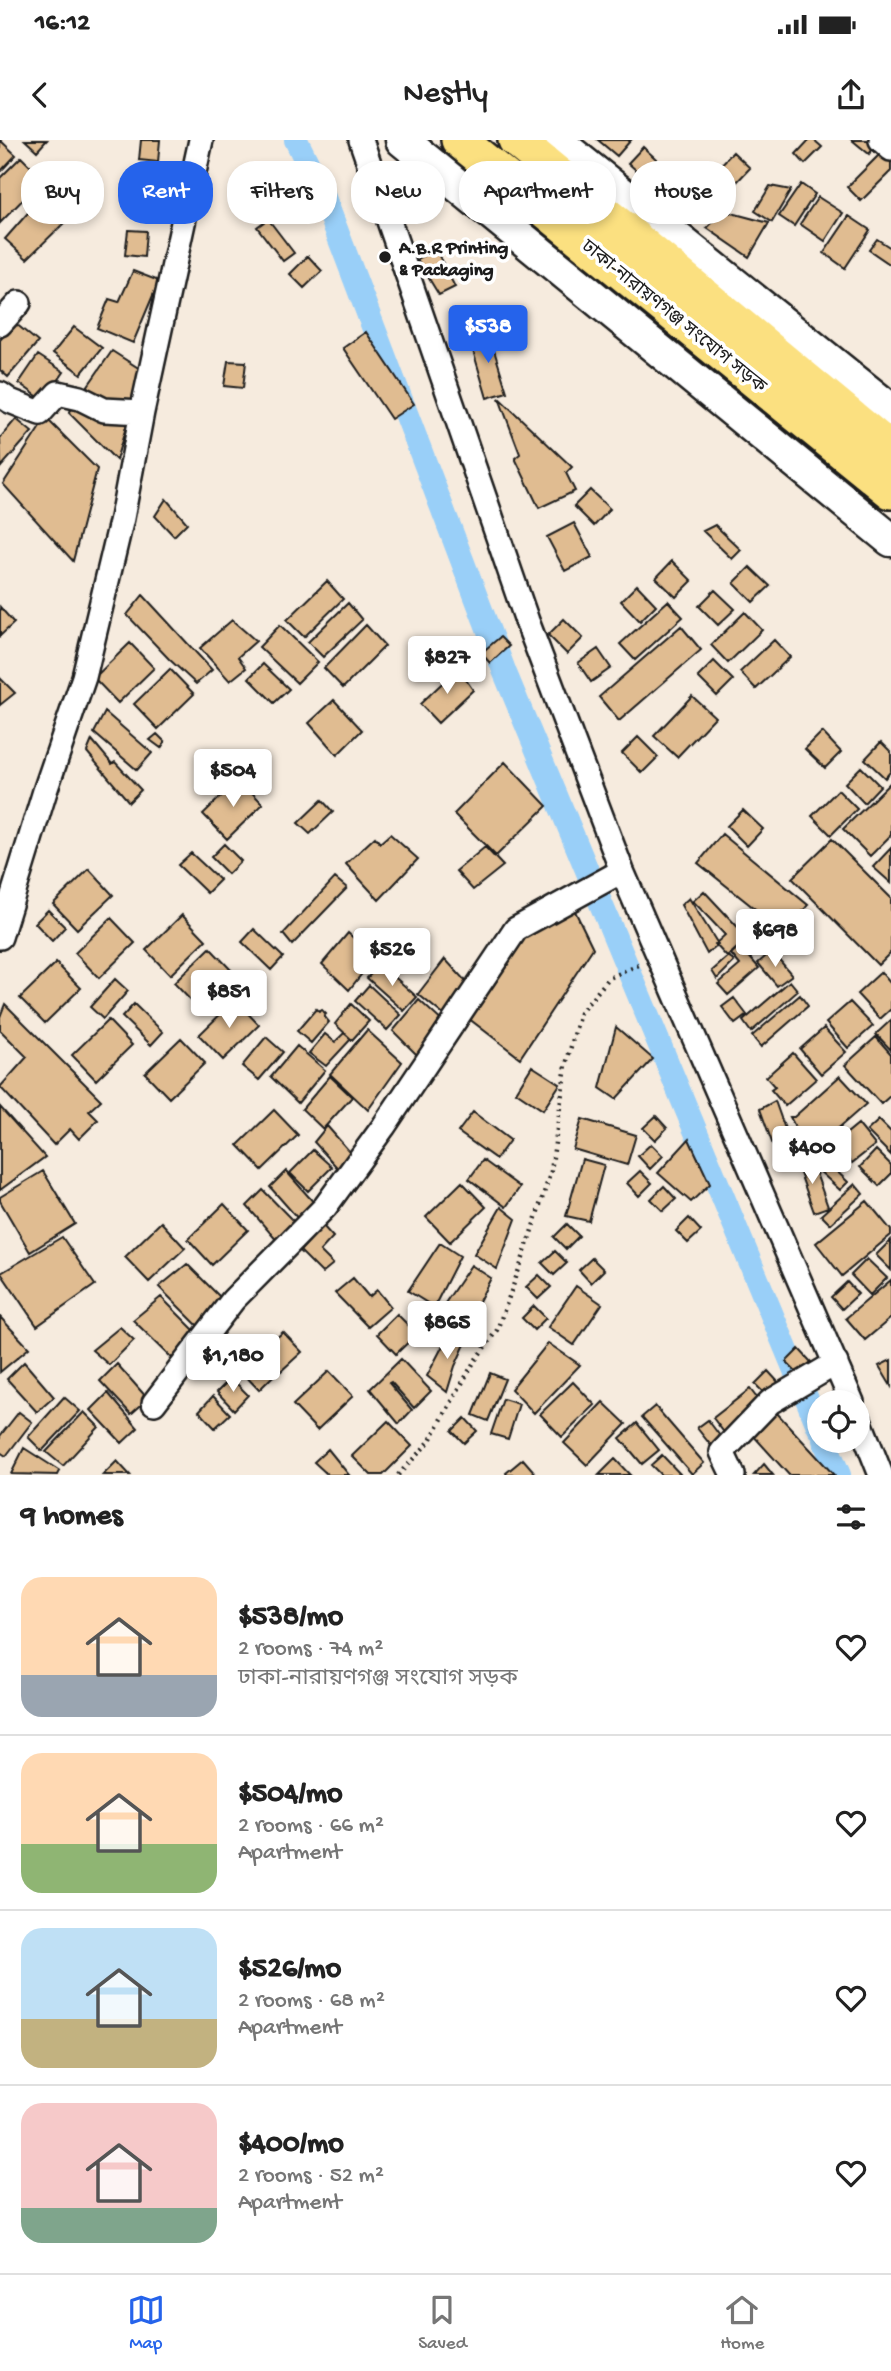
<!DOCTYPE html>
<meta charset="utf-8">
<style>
:root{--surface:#fff;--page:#f2f2f2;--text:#222;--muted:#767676;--line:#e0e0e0;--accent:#2563eb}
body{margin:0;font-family:"Gochi Hand","Noto Sans Bengali",sans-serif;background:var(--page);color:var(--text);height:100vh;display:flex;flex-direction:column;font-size:26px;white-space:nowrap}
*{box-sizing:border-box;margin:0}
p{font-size:23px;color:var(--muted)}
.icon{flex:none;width:38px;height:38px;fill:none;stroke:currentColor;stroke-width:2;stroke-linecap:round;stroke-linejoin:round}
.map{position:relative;height:1335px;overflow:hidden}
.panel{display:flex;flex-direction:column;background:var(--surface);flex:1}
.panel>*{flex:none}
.guide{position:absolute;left:21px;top:21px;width:850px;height:63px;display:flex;gap:14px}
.buttons{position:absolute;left:807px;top:1250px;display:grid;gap:14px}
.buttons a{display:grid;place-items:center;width:63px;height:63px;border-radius:50%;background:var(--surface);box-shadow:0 4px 10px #0003;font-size:35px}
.price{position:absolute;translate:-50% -60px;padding:0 16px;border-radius:7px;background:#fff;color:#222;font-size:23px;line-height:46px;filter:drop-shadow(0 2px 4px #0008)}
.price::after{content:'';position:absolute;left:50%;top:42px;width:21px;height:16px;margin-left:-10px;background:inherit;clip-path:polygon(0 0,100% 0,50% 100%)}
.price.active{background:var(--accent);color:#fff}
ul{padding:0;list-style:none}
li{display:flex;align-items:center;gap:21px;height:175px;padding:0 21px}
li+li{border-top:2px solid var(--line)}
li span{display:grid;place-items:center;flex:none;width:196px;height:140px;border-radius:21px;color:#555}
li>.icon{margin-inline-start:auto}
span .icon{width:84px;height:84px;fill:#fffc;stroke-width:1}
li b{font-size:30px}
h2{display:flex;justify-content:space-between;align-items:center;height:84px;padding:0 21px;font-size:30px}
.chip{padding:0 24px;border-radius:28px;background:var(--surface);box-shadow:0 4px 10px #0003;font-size:24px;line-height:63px}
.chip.active{background:var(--accent);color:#fff}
.status{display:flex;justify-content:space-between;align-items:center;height:49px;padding:0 35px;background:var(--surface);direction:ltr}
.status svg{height:19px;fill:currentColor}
header{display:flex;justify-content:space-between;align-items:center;height:91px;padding:0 21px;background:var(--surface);font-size:32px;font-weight:600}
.tab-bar{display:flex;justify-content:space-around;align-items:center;height:98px;border-top:2px solid var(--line);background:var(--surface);font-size:19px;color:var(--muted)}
.tab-bar a{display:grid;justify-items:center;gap:4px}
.tab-bar .active{color:var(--accent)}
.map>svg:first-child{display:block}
</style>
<div class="status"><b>16:12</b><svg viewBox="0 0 49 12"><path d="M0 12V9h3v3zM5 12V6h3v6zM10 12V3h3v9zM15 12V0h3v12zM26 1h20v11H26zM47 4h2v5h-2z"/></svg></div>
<header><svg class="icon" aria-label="back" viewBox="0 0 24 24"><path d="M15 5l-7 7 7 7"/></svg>Nestly<svg class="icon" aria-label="share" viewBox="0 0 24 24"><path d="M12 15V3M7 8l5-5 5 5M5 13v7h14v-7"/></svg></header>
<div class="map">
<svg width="891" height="1335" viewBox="0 0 891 1335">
<rect width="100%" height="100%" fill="#f6ebde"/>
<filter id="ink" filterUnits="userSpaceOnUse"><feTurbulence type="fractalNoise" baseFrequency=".0143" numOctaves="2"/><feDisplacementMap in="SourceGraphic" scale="14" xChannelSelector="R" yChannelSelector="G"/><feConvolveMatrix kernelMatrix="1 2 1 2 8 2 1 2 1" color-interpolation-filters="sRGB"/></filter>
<g filter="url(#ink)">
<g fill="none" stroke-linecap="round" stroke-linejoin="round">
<!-- canal -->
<path stroke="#99cff8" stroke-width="24" d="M 296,0 L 323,55 L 505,533 L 819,1288
M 824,1300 L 839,1335"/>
</g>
<!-- building -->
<path fill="#e0bc91" stroke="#1c1c1c" stroke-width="2" d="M 0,0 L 16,15 L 0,32 Z
M 25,0 L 47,0 L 37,11 Z
M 141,0 L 160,0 L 158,22 L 139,20 Z
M 598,0 L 631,0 L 617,16 Z
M 809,0 L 814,0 L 822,7 L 805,24 L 796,14 Z
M 852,0 L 876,0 L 878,2 L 869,14 Z
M 643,7 L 688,48 L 674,64 L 628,23 Z
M 733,12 L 750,28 L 702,79 L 685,63 Z
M 881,13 L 891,22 L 891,31 L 861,61 L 847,47 Z
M 21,17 L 43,39 L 0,83 L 0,38 Z
M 159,29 L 177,30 L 175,56 L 156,54 Z
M 801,44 L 815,54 L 794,86 L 779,76 Z
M 770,46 L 791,50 L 772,82 L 755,71 Z
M 818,57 L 843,73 L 825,101 L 800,84 Z
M 41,58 L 67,80 L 27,119 L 5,99 Z
M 724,71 L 769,83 L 749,117 L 707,88 Z
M 849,76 L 870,90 L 845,128 L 824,113 Z
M 268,79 L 294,113 L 283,121 L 257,87 Z
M 128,90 L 146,91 L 144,117 L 125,115 Z
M 877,99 L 891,108 L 891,125 L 869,110 Z
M 436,110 L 455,147 L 439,155 L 417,119 Z
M 308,116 L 322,131 L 304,148 L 290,134 Z
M 133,131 L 159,141 L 133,203 L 97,188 L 109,159 L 119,162 Z
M 15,183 L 38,202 L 8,237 L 0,230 L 0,200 Z
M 74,187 L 102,208 L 81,234 L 53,213 Z
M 488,191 L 507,252 L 487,258 L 469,197 Z
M 366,192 L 414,264 L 391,279 L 343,208 Z
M 112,211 L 143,231 L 116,320 L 69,273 Z
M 38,215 L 64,232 L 44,261 L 19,243 Z
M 228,221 L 246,222 L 243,248 L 224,246 Z
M 499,258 L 572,327 L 566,333 L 575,351 L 539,368 L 515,318 L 520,314 Z
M 46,278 L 97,329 L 73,421 L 3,344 Z
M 16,279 L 32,292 L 1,327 L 0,298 Z
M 590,350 L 610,369 L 594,386 L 574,366 Z
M 166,359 L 187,383 L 174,396 L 155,376 Z
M 574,383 L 592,417 L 565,431 L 547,397 Z
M 715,385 L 741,410 L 732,419 L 703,391 Z
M 672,421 L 692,441 L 676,457 L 656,438 Z
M 750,427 L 770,446 L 753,462 L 734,443 Z
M 327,441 L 343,459 L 304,497 L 287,480 Z
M 637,445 L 656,465 L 640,481 L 621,461 Z
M 715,450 L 735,469 L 718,485 L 699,466 Z
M 143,455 L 212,530 L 196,544 L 169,519 L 127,475 Z
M 668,461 L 683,477 L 635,520 L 620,504 Z
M 348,463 L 362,480 L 323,517 L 308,502 Z
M 0,467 L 14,483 L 0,496 Z
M 745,472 L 762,490 L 728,523 L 711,505 Z
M 564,479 L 583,498 L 567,514 L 548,495 Z
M 232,480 L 256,501 L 238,517 L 246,528 L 230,541 L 200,508 Z
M 280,485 L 318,522 L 297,543 L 259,507 Z
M 366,485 L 385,506 L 343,548 L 324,528 Z
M 681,486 L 701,510 L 619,581 L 599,557 Z
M 500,497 L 509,506 L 490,523 L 481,513 Z
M 774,500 L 790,517 L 756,549 L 740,532 Z
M 130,503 L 154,528 L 118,563 L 94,538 Z
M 598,509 L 611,528 L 591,542 L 578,523 Z
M 714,521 L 733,540 L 717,556 L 698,537 Z
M 263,524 L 289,549 L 274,563 L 249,538 Z
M 462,527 L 462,534 L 473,550 L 438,583 L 420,564 L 455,531 Z
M 170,529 L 194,554 L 158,589 L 134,564 Z
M 0,538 L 15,553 L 0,565 Z
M 692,556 L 715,577 L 677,617 L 654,596 Z
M 334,560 L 362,590 L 337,615 L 309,583 Z
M 105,572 L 152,613 L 137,630 L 94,593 Z
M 822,592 L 841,612 L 825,628 L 805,609 Z
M 157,594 L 165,602 L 161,608 L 150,600 Z
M 638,597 L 658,617 L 642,633 L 622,613 Z
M 92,600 L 112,624 L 115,622 L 141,650 L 129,662 L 87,612 Z
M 881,602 L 891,612 L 891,631 L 885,638 L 865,619 Z
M 505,622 L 547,666 L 496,716 L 454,674 Z
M 861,627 L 880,646 L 864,663 L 845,643 Z
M 239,639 L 263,664 L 227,699 L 203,674 Z
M 891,642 L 891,695 L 870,716 L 843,689 Z
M 838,650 L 857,669 L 831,695 L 812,676 Z
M 322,660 L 333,672 L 310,694 L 298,683 Z
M 743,670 L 763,689 L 747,706 L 727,686 Z
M 390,694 L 418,719 L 379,760 L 346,724 L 375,697 L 380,703 Z
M 722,694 L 808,765 L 785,793 L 698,723 Z
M 832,699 L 891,758 L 891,812 L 878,825 L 792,738 Z
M 224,704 L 241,721 L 228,734 L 211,717 Z
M 485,707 L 503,726 L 473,750 L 456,731 Z
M 891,708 L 891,743 L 873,727 Z
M 191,713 L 220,740 L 207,753 L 178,725 Z
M 89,729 L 113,755 L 77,789 L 53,764 Z
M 335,738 L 347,748 L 292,805 L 283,794 Z
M 704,751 L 748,798 L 727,817 L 715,804 L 725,795 L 693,761 Z
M 689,758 L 718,804 L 707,814 L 681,765 Z
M 573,767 L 593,808 L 520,918 L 468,878 L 526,795 Z
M 48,770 L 65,787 L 52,801 L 35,783 Z
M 752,773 L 762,786 L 766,782 L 781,798 L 767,813 L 751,795 L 753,791 L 743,782 Z
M 182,775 L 206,800 L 170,835 L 146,810 Z
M 111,778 L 135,803 L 99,838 L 75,813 Z
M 254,789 L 283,817 L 271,830 L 242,802 Z
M 348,793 L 375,817 L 349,850 L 322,824 Z
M 740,806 L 759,828 L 728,855 L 718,844 L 740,825 L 731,814 Z
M 210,808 L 234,833 L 198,868 L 174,843 Z
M 772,811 L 792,835 L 777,846 L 758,823 Z
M 729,816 L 734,822 L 717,839 L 712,831 Z
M 445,819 L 469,845 L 446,877 L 418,854 Z
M 56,823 L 81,848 L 45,883 L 20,858 Z
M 380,824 L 417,857 L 404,871 L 367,838 Z
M 881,832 L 891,844 L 891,869 L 880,879 L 857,854 Z
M 115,839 L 128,851 L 103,879 L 90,867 Z
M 790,841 L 798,851 L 751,892 L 743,881 Z
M 369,845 L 401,875 L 387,890 L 355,861 Z
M 800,855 L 808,866 L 761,907 L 752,896 Z
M 734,858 L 747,875 L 735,884 L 722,867 Z
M 235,860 L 259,885 L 223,920 L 199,895 Z
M 419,860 L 446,885 L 420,918 L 393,891 Z
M 850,862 L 873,886 L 848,908 L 826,883 Z
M 5,864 L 101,960 L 89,971 L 98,980 L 79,999 L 70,989 L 54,1005 L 0,947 L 27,917 L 0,890 L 0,877 Z
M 134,864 L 163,892 L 151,905 L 122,877 Z
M 351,864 L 369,881 L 352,900 L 335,884 Z
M 316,869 L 319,872 L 322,870 L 326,874 L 324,876 L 329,882 L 311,903 L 297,891 Z
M 108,880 L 132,905 L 96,940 L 72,915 Z
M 891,880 L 891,910 L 876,894 Z
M 616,887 L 653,919 L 616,959 L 600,948 Z
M 824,888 L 846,912 L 821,934 L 800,909 Z
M 367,890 L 402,922 L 368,970 L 330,934 Z
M 344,893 L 351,899 L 326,926 L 309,913 L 325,894 L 335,902 Z
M 266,897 L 283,912 L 259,940 L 242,926 Z
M 876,897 L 891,914 L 891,955 L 881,964 L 845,925 Z
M 181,898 L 205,923 L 169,958 L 145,933 Z
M 297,906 L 325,930 L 298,963 L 271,937 Z
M 793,913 L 816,939 L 785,966 L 771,950 L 775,947 L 766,937 Z
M 532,926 L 560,944 L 543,970 L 516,952 Z
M 330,936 L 352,957 L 323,989 L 302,969 Z
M 840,936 L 866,964 L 809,1014 L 790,977 L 794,977 Z
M 775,961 L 790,1003 L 774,1008 L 760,969 Z
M 0,967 L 45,1017 L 0,1050 Z
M 274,970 L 298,995 L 262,1030 L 238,1005 Z
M 473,972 L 510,1000 L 496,1019 L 458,992 Z
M 656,976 L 667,988 L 655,1000 L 643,988 Z
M 582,979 L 636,995 L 627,1025 L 573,1009 Z
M 879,980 L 891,992 L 891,1015 L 867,991 Z
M 858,984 L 875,1005 L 852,1023 L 835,1003 Z
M 327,986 L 357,1020 L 343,1034 L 314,1002 Z
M 689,999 L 710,1044 L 691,1062 L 658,1033 Z
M 651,1004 L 663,1016 L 650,1029 L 638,1016 Z
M 313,1010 L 332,1027 L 308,1051 L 290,1033 Z
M 876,1010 L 891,1025 L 891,1034 L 879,1046 L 860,1027 Z
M 582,1019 L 604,1025 L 589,1081 L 566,1076 Z
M 811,1019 L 828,1067 L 814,1072 L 797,1025 Z
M 483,1020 L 520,1047 L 506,1067 L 469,1039 Z
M 826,1021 L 848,1042 L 840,1050 L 818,1030 Z
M 43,1031 L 75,1084 L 30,1112 L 0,1061 L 0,1057 Z
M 286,1031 L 316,1065 L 300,1081 L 270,1047 Z
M 640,1031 L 652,1043 L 639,1056 L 627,1043 Z
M 462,1042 L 486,1067 L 450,1102 L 426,1077 Z
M 855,1044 L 863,1054 L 830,1084 L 821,1075 Z
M 664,1046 L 676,1059 L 663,1071 L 651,1059 Z
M 263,1050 L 296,1084 L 278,1102 L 247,1066 Z
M 867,1061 L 891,1090 L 891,1095 L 842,1136 L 816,1103 Z
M 224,1064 L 248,1090 L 212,1125 L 188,1099 Z
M 501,1067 L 516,1079 L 497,1129 L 474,1114 Z
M 689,1078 L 701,1091 L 688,1103 L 676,1091 Z
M 161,1082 L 185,1108 L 149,1142 L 125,1117 Z
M 567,1084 L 579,1096 L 566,1109 L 554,1097 Z
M 323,1086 L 333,1097 L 320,1111 L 333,1124 L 322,1133 L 300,1111 Z
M 62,1097 L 95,1145 L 37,1186 L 1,1133 Z
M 891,1100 L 891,1130 L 876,1115 Z
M 440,1103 L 460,1116 L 434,1167 L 408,1151 Z
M 555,1111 L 567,1123 L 554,1135 L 542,1123 Z
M 592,1118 L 604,1130 L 591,1143 L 579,1130 Z
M 867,1119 L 887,1138 L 870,1155 L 851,1135 Z
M 187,1124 L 226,1163 L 201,1189 L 159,1147 Z
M 471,1125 L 491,1138 L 465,1188 L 439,1172 Z
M 539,1135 L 551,1147 L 538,1159 L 526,1147 Z
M 353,1138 L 369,1157 L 377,1150 L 391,1167 L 368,1187 L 335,1153 Z
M 891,1140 L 891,1178 L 865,1200 L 846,1178 Z
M 847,1142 L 858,1154 L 842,1169 L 831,1157 Z
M 576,1146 L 602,1164 L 574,1205 L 548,1187 Z
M 161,1157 L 201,1197 L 176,1222 L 133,1180 Z
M 534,1166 L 546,1178 L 534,1190 L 522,1178 Z
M 397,1174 L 417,1194 L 396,1214 L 377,1194 Z
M 0,1177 L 29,1208 L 0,1232 Z
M 120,1187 L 134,1200 L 109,1225 L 92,1210 Z
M 451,1190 L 466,1202 L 455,1226 L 447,1252 L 427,1236 Z
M 283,1192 L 302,1212 L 281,1231 L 262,1211 Z
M 548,1203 L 580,1225 L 534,1273 L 511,1249 Z
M 799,1209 L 811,1222 L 798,1234 L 786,1222 Z
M 258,1213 L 277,1232 L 259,1250 L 240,1230 Z
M 401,1219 L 431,1251 L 414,1268 L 391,1242 L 389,1243 L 412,1270 L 399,1284 L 370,1249 Z
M 891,1220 L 891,1246 L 879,1226 Z
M 24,1222 L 54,1257 L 37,1272 L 7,1239 Z
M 117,1224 L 148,1259 L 131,1274 L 100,1241 Z
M 329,1231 L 353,1256 L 317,1290 L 293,1265 Z
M 768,1231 L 780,1244 L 767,1256 L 755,1244 Z
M 490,1233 L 505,1239 L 488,1281 L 473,1275 Z
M 231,1238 L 248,1255 L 234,1270 L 217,1252 Z
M 573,1242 L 595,1265 L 562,1297 L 540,1274 Z
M 750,1249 L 763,1266 L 726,1295 L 713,1278 Z
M 108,1253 L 138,1288 L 122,1303 L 91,1270 Z
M 213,1256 L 230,1274 L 215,1288 L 199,1271 Z
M 64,1257 L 80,1271 L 42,1311 L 28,1297 Z
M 503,1259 L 519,1264 L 508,1299 L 491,1294 Z
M 603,1262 L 626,1284 L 587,1325 L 564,1303 Z
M 655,1266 L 704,1323 L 692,1334 L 642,1277 Z
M 19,1272 L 32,1282 L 6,1316 L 0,1312 L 0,1296 Z
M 84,1272 L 99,1287 L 63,1326 L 46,1312 Z
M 776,1272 L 834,1335 L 789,1335 L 752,1294 Z
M 465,1278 L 477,1291 L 464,1303 L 452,1291 Z
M 708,1280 L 723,1300 L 713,1308 L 697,1288 Z
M 388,1281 L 412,1306 L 383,1335 L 371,1335 L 352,1316 Z
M 637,1283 L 659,1310 L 642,1324 L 620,1298 Z
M 24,1308 L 60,1331 L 58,1335 L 11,1334 Z
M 328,1309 L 349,1335 L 328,1335 L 314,1322 Z
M 662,1315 L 681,1335 L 661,1335 L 651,1325 Z
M 523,1319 L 537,1335 L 507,1335 L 506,1333 Z
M 615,1319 L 630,1335 L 599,1335 Z
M 117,1321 L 130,1335 L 103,1335 Z
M 764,1324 L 773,1335 L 754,1335 Z"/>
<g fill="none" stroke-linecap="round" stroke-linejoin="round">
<!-- street casing -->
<g stroke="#1c1c1c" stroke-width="28">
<path id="street" d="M 361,0 L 527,481 L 622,731 L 852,1262
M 881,0 L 891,9
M 0,184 L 19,163
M 0,254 L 10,261 L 40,273 L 58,253 L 80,258 L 104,270 L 142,272
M 0,797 L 45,651 L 84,537 L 122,378 L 142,272 L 201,0
M 154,1263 L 233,1160 L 325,1067 L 384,986 L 516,789 L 622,731
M 858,1277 L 881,1335
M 733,1335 L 722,1312 L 770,1262 L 836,1223"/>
</g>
<!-- secondary casing -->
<g stroke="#1c1c1c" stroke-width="37">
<path id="secondary" d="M 402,0 L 891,400
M 555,0 L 891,270"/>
</g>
<!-- primary casing -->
<g stroke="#1c1c1c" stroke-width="40">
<path id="primary" d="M 459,0 L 891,351
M 516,0 L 891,310"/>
</g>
<!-- path -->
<path stroke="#1c1c1c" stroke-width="4.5" stroke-dasharray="2 5" stroke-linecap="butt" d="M 398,1335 L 429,1302 L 474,1222 L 497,1190 L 522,1121 L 551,1031 L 566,925 L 580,873 L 609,838 L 639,825"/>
<!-- street -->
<use href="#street" stroke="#fff" stroke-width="23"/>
<!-- secondary -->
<use href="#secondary" stroke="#fff" stroke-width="32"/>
<!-- primary -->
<use href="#primary" stroke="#fbe080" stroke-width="35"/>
</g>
</g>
<!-- markers -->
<circle fill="#1c1c1c" stroke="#fff" stroke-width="2.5" cx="385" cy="117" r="7"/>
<g text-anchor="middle" stroke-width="7" stroke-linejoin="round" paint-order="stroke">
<!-- poi labels -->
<g font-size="19" font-weight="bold" fill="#1c1c1c" stroke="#fff" text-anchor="start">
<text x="399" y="113">A.B.R Printing<tspan x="399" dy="22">&amp; Packaging</tspan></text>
</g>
<!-- street labels -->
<g font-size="19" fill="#1c1c1c" stroke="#fff">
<text transform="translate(675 175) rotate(39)" y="7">ঢাকা-নারায়ণগঞ্জ সংযোগ সড়ক</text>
</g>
</g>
</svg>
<div class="buttons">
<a><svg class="icon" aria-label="locate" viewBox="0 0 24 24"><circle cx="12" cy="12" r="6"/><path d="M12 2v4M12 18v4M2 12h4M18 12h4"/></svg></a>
</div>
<b class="price active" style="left:488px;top:225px">$538</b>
<b class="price" style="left:447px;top:556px">$827</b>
<b class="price" style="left:233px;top:669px">$504</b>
<b class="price" style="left:775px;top:829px">$698</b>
<b class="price" style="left:392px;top:848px">$526</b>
<b class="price" style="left:229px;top:890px">$851</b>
<b class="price" style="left:812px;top:1046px">$400</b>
<b class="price" style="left:447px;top:1221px">$865</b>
<b class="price" style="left:233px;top:1254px">$1,180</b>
<div class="guide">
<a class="chip">Buy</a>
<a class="chip active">Rent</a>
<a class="chip">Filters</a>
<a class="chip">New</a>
<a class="chip">Apartment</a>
<a class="chip">House</a>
</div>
</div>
<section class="panel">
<h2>9 homes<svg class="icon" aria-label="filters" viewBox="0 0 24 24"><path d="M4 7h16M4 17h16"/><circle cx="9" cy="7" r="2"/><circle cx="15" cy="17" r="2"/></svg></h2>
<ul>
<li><span style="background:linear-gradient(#ffd9b3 70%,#9aa5b1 0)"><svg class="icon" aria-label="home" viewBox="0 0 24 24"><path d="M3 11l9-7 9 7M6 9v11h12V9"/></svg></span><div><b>$538/mo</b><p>2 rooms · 74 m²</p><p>ঢাকা-নারায়ণগঞ্জ সংযোগ সড়ক</p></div><svg class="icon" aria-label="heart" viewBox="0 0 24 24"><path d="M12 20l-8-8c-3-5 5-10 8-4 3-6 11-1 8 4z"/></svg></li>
<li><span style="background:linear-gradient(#ffd9b3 65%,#8fb573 0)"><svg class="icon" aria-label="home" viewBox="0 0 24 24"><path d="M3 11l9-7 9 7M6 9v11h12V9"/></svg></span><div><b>$504/mo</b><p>2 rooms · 66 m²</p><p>Apartment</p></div><svg class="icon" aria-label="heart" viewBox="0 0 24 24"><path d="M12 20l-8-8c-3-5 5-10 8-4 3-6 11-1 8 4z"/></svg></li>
<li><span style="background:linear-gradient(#bfe0f5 65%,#c2b280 0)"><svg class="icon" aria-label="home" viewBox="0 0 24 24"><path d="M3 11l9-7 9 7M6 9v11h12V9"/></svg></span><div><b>$526/mo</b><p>2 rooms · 68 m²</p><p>Apartment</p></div><svg class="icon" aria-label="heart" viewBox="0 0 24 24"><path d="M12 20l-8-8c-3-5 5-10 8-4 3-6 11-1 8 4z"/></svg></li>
<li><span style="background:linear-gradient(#f6c9c9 75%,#7fa58c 0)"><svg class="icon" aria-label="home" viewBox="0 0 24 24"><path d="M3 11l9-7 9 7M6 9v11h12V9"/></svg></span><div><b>$400/mo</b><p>2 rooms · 52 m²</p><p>Apartment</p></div><svg class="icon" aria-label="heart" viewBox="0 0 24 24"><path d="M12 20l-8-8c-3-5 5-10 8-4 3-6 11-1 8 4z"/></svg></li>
</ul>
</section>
<nav class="tab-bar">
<a class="active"><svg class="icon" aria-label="map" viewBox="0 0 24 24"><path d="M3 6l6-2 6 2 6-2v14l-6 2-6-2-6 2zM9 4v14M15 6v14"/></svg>Map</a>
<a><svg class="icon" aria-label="saved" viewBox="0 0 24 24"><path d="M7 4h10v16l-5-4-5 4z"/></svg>Saved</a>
<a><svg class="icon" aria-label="home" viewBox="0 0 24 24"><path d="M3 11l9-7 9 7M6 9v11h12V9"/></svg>Home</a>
</nav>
